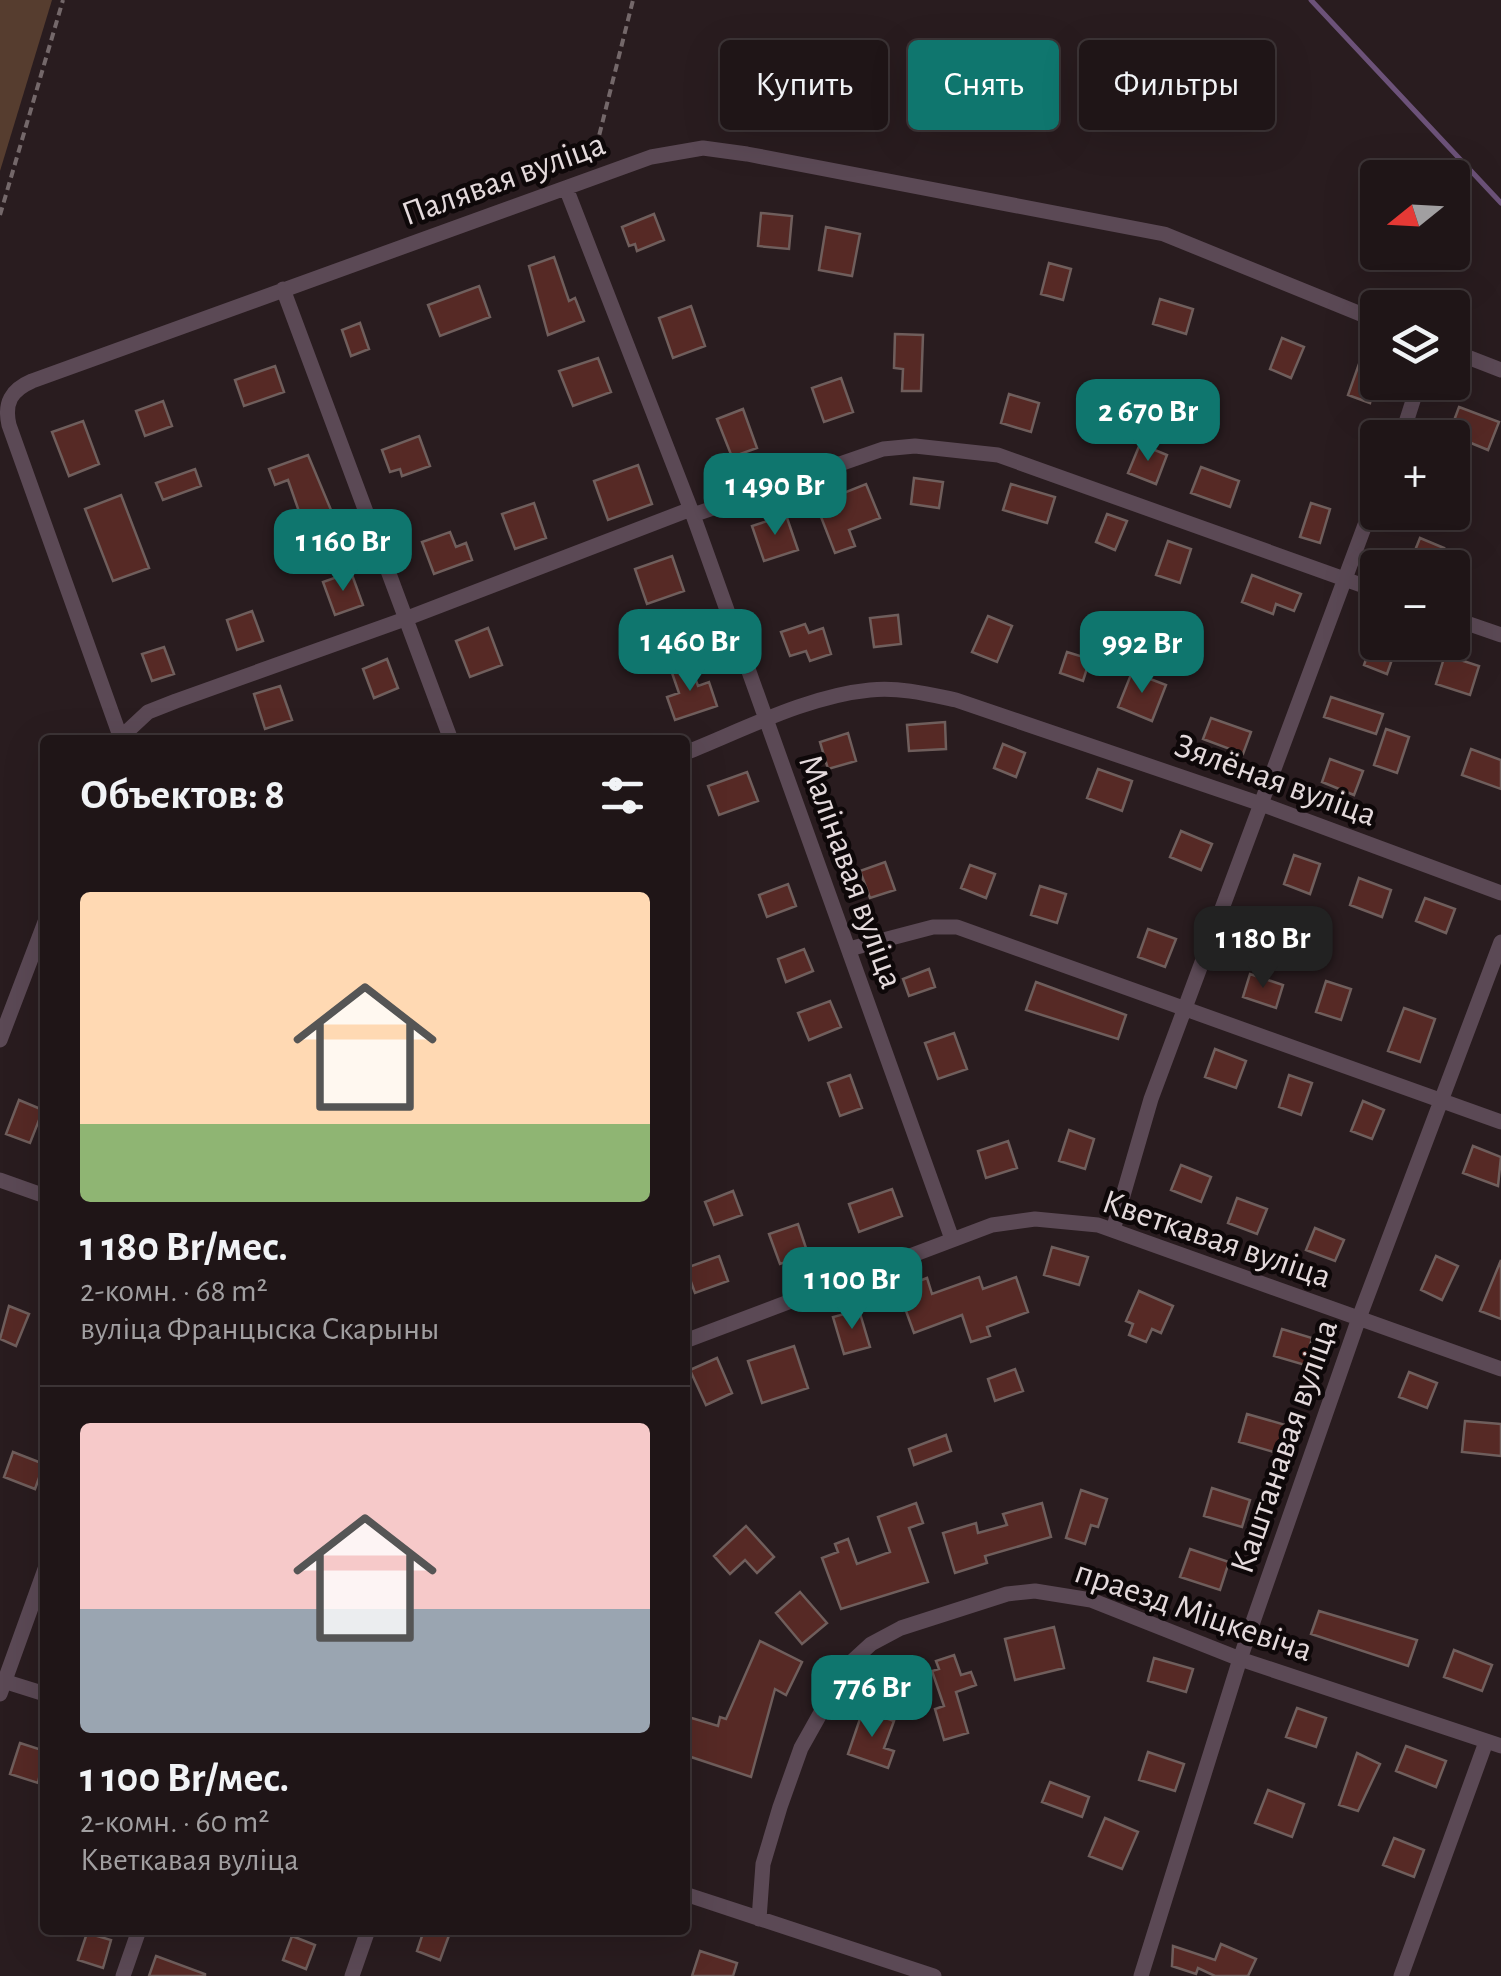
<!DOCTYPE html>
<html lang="ru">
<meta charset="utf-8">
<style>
:root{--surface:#1f1517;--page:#271e20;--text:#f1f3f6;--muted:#a19fa1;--line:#3c3436;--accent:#0f766e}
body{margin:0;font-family:"Alegreya Sans",sans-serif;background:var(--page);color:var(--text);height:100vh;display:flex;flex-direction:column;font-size:38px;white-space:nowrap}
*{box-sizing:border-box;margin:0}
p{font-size:32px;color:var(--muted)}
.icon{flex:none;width:55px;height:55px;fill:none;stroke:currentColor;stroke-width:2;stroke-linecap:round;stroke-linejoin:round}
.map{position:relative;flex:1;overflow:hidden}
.side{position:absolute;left:40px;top:735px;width:650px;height:1200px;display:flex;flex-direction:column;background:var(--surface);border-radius:10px;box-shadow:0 10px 40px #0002,0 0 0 2px var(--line)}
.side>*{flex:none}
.hud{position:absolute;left:720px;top:40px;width:630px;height:90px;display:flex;gap:20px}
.needle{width:65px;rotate:252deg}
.fabs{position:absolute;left:1360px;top:160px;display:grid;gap:20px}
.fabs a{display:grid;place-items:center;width:110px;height:110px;border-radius:10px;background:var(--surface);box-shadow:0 10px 40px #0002,0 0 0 2px var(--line);font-size:50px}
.price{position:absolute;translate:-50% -85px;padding:0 22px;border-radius:20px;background:var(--accent);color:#fff;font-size:32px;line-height:65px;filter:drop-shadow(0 2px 5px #0008)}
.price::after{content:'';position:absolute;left:50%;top:60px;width:30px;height:22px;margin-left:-15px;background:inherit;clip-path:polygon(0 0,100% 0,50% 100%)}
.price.selected{background:#222;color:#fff}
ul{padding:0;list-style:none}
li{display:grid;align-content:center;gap:20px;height:530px;padding:0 40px}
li+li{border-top:2px solid var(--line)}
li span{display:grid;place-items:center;height:310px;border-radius:10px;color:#555}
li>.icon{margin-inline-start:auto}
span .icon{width:180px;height:180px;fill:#fffc;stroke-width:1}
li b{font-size:42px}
h2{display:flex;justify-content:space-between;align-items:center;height:120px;padding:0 40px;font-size:42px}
.pill{padding:0 35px;border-radius:10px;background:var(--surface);box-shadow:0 10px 40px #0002,0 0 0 2px var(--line);font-size:35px;line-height:90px}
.pill.selected{background:var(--accent);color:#fff}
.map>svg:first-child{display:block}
</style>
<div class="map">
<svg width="1501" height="1976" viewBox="0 0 1501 1976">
<rect width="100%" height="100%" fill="#291c1f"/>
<!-- green -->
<path fill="#563d2f" d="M 0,0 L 52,0 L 0,171 Z"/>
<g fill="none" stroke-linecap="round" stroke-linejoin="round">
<!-- stream -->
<path stroke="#6c5279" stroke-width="5" d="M 1311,0 L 1501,203"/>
</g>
<!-- building -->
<path fill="#562925" stroke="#6f5e5c" stroke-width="2.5" d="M 761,213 L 792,216 L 789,249 L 758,246 Z
M 654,214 L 664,240 L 637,251 L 635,244 L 629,246 L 622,227 Z
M 826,227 L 860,234 L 852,276 L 819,270 Z
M 554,257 L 569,301 L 575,298 L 584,321 L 548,335 L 529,266 Z
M 1049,263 L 1071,269 L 1063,300 L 1041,294 Z
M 479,286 L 490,317 L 440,336 L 428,305 Z
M 1160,299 L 1193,309 L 1186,334 L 1153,324 Z
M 691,306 L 705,346 L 673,358 L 659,318 Z
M 360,323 L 369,349 L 351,356 L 342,330 Z
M 895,334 L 923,335 L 921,391 L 902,391 L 903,369 L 894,368 Z
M 1282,338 L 1304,347 L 1291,378 L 1270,369 Z
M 598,358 L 611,392 L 573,406 L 559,371 Z
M 1360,361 L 1378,367 L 1370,403 L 1348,395 Z
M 275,366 L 284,392 L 244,406 L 235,380 Z
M 841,378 L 853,412 L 824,422 L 812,388 Z
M 1009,394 L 1039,403 L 1031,432 L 1001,423 Z
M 163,401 L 172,426 L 145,436 L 136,411 Z
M 1459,407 L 1499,422 L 1488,450 L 1449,434 Z
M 743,409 L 757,448 L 732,457 L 717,419 Z
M 83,421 L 99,464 L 69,476 L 52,432 Z
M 419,436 L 430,466 L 402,476 L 400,469 L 390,472 L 382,450 Z
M 1140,444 L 1167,455 L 1156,484 L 1128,473 Z
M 308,455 L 331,510 L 302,520 L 288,480 L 275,485 L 269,469 Z
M 638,465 L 652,504 L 608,520 L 594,481 Z
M 1201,467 L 1239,481 L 1230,507 L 1191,493 Z
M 195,469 L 201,486 L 163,500 L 156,483 Z
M 914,478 L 943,482 L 939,508 L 911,504 Z
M 866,484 L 880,518 L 849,530 L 855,546 L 835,553 L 816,504 Z
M 1011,484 L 1055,497 L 1047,523 L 1003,510 Z
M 121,495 L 149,568 L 113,581 L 85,509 Z
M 534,503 L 546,538 L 515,549 L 502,514 Z
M 1311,503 L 1330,509 L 1320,543 L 1300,537 Z
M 1107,514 L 1127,521 L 1115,550 L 1096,542 Z
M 786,515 L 798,550 L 764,561 L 752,526 Z
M 450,532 L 456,547 L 466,543 L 472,560 L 434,574 L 422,542 Z
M 1420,538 L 1444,548 L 1435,568 L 1408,568 Z
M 1168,541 L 1191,549 L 1180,583 L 1156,575 Z
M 672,556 L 684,591 L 647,604 L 635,569 Z
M 351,572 L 363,605 L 335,615 L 323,582 Z
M 1252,575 L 1301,594 L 1294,611 L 1276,604 L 1273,614 L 1242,602 Z
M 252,611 L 263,641 L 237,650 L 227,620 Z
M 898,615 L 901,644 L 874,647 L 870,618 Z
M 988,616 L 1012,626 L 997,662 L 972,652 Z
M 805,624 L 809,633 L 823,628 L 831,654 L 810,661 L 806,651 L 790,656 L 781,632 Z
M 488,628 L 502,665 L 470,677 L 456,641 Z
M 1372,642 L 1398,642 L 1387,674 L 1364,665 Z
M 164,647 L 174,674 L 152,681 L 142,654 Z
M 1067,652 L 1090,659 L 1083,681 L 1060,673 Z
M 1445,655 L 1479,666 L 1470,695 L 1436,684 Z
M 387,659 L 398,688 L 374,698 L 363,669 Z
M 690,664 L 698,686 L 709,682 L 717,706 L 675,720 L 667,697 L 679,693 L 671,670 Z
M 1132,672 L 1166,685 L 1152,721 L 1118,707 Z
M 280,686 L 292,720 L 265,729 L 254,694 Z
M 1331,697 L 1383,714 L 1376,734 L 1324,717 Z
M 1211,718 L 1251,732 L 1243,754 L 1203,739 Z
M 945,722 L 946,749 L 909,751 L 907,725 Z
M 1386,729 L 1409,737 L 1397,773 L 1374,765 Z
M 848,733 L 856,761 L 828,769 L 820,742 Z
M 1003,744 L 1025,753 L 1016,777 L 994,768 Z
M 1471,749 L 1501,760 L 1501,789 L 1462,775 Z
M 1330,759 L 1363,771 L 1354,795 L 1322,782 Z
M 1098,769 L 1132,781 L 1122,811 L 1087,798 Z
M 747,772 L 758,801 L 719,815 L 708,786 Z
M 1181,831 L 1212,844 L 1201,870 L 1170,857 Z
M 1294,855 L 1320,864 L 1310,894 L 1284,884 Z
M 885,862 L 895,890 L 870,898 L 860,871 Z
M 970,865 L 995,874 L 986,898 L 961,888 Z
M 1359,878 L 1391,890 L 1382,917 L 1350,905 Z
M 788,884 L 796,906 L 767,917 L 759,895 Z
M 1040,886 L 1066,894 L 1057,923 L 1031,915 Z
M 1425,898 L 1455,909 L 1446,933 L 1416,921 Z
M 1148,929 L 1176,939 L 1165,967 L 1138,957 Z
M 804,949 L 813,971 L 786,982 L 778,959 Z
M 929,969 L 935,987 L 909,996 L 903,979 Z
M 1250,974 L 1283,985 L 1276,1008 L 1243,997 Z
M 1326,981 L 1351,989 L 1341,1020 L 1316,1012 Z
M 1036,982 L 1126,1015 L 1118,1039 L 1026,1010 Z
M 830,1001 L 841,1027 L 809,1040 L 798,1013 Z
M 1404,1008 L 1435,1019 L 1420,1062 L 1388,1051 Z
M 954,1033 L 967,1069 L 938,1079 L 925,1043 Z
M 1215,1049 L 1246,1061 L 1236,1088 L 1205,1077 Z
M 850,1075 L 862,1108 L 840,1116 L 828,1083 Z
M 1289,1075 L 1312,1083 L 1301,1115 L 1279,1107 Z
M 19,1100 L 43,1110 L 30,1143 L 6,1134 Z
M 1363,1101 L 1384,1110 L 1372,1139 L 1351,1131 Z
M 1069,1130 L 1094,1139 L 1085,1169 L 1059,1161 Z
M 1008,1141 L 1017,1168 L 986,1178 L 978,1151 Z
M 1473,1146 L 1501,1157 L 1498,1186 L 1463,1173 Z
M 1181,1165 L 1211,1177 L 1201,1202 L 1171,1190 Z
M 892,1189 L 902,1216 L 859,1232 L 849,1204 Z
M 733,1191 L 742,1215 L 714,1225 L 705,1202 Z
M 1237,1198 L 1267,1209 L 1257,1234 L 1228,1223 Z
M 798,1224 L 808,1254 L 780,1264 L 769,1234 Z
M 1315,1228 L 1344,1240 L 1335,1261 L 1306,1250 Z
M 1052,1247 L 1088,1257 L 1079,1285 L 1044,1275 Z
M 719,1256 L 728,1281 L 695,1293 L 686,1268 Z
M 1436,1256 L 1458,1266 L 1442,1300 L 1421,1290 Z
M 1501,1260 L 1501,1319 L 1480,1311 Z
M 979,1277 L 983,1289 L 1016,1277 L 1028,1312 L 987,1327 L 990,1336 L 971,1342 L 962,1315 L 914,1333 L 898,1289 L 927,1278 L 932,1294 Z
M 1139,1291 L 1173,1306 L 1161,1333 L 1152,1329 L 1146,1342 L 1129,1335 L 1133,1324 L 1126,1321 Z
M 9,1306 L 29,1314 L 16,1346 L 0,1339 Z
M 859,1310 L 870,1347 L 844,1354 L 833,1317 Z
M 1282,1329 L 1312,1338 L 1305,1365 L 1274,1356 Z
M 794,1346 L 808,1388 L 762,1403 L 748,1361 Z
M 717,1358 L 732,1393 L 706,1405 L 690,1370 Z
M 1015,1369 L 1023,1391 L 995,1401 L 988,1379 Z
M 1409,1372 L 1437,1383 L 1427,1408 L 1399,1397 Z
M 1247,1414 L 1289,1426 L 1281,1454 L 1239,1442 Z
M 1465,1421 L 1501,1424 L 1501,1456 L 1462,1452 Z
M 946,1435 L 951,1451 L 914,1465 L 909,1449 Z
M 13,1452 L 44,1464 L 35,1489 L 4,1477 Z
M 1212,1488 L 1250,1500 L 1242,1527 L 1204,1516 Z
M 1081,1490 L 1107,1499 L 1098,1527 L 1091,1525 L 1085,1544 L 1066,1538 Z
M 916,1503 L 923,1523 L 909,1528 L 928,1582 L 841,1609 L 822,1558 L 838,1552 L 835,1544 L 848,1539 L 857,1564 L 890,1552 L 878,1517 Z
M 1042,1503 L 1051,1537 L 985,1556 L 987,1563 L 955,1573 L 943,1533 L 976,1523 L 978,1533 L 1007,1525 L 1003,1514 Z
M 746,1526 L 774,1557 L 757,1573 L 745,1560 L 730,1574 L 714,1556 Z
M 1190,1549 L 1229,1562 L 1220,1590 L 1180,1577 Z
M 800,1592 L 827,1623 L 802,1644 L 776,1613 Z
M 1319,1611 L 1417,1640 L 1408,1666 L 1311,1634 Z
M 1054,1627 L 1064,1668 L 1015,1680 L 1005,1639 Z
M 760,1641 L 802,1662 L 786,1695 L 775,1689 L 751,1777 L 685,1755 L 685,1716 L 718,1726 L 720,1717 L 726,1719 Z
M 1454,1650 L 1492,1665 L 1482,1691 L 1444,1677 Z
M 954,1655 L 961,1675 L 971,1672 L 976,1685 L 956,1692 L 968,1733 L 944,1740 L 935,1709 L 944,1706 L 932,1671 L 939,1669 L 936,1661 Z
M 1154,1658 L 1193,1669 L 1186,1692 L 1148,1681 Z
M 1297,1708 L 1326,1718 L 1316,1747 L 1286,1737 Z
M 863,1710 L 894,1721 L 884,1748 L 894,1751 L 888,1768 L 848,1754 Z
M 20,1743 L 45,1751 L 38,1783 L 10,1774 Z
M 1406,1746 L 1446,1761 L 1436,1787 L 1396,1771 Z
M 1148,1752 L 1184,1764 L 1175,1791 L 1139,1780 Z
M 1357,1753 L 1380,1764 L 1358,1811 L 1339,1805 Z
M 1050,1782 L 1089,1797 L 1082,1817 L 1042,1802 Z
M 1268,1790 L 1304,1804 L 1292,1837 L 1255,1823 Z
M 1105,1818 L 1138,1832 L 1122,1869 L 1089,1856 Z
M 1394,1838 L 1424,1850 L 1414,1877 L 1383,1865 Z
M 424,1930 L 451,1930 L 440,1960 L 417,1951 Z
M 87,1933 L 111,1940 L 103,1968 L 78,1960 Z
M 292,1936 L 315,1945 L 306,1969 L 283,1960 Z
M 1221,1944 L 1256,1959 L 1248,1976 L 1215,1976 L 1198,1968 L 1196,1974 L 1172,1966 L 1173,1946 L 1215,1960 Z
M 700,1951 L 737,1963 L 733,1976 L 692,1976 Z
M 156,1956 L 205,1974 L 205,1976 L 149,1976 Z"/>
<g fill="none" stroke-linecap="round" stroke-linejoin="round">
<!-- path -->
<path stroke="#74686a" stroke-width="4" stroke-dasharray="8 5" stroke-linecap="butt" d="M 593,160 L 633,0
M 0,215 L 63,0"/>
<!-- minor -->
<path stroke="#5b4955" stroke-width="15" d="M 566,188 L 693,515 L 952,1239
M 283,289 L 451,740
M 1452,351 L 1501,370
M 1401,438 L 1419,382
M 693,515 L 883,449 L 915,446 L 998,455 L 1378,591
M 1452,618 L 1501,635
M 120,736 L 9,425 C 4,403 11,390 32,381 L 651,157 L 703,148 L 747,154 L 1164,234 L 1378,321
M 118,740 L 148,712 L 176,701 L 405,619 L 691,509
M 685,753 C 743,730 807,696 870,690 C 900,687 928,694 956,700 L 1264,805 L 1501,893
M 849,949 L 933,927 L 957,927 L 1501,1122
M 0,1040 L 45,922
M 0,1180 L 45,1196
M 1113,1230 L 1151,1099 L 1378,490
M 685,1341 L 992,1225 L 1035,1219 L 1098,1225 L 1501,1369
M 0,1680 L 45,1694
M 0,1694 L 45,1569
M 685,1894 L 934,1976
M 759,1919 L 763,1864 L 780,1807 L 801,1748 L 847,1666 L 871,1644 L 901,1628 L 1007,1594 L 1035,1591 L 1091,1600 L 1240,1659 L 1501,1746
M 123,1976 L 139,1930
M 352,1976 L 368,1930
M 1141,1976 L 1240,1659 L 1359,1318 L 1501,942
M 1401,1976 L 1486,1742"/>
</g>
<g text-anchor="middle" stroke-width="9" stroke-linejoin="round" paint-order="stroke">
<!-- street labels -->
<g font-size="35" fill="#e4dadc" stroke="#0e0809">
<text transform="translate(503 178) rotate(-20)" y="12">Палявая вуліца</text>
<text transform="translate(1276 779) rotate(20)" y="12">Зялёная вуліца</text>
<text transform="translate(852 871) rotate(70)" y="12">Малінавая вуліца</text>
<text transform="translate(1217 1238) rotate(19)" y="12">Кветкавая вуліца</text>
<text transform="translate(1283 1446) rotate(-71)" y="12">Каштанавая вуліца</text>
<text transform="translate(1194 1610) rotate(19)" y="12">праезд Міцкевіча</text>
</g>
</g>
</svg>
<div class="fabs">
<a><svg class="needle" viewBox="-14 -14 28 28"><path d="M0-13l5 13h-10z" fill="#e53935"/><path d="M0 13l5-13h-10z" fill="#a19fa1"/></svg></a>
<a><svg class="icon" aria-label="layers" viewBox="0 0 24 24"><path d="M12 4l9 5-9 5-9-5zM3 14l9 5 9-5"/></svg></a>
<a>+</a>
<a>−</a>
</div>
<b class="price" style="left:1148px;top:464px">2 670 Br</b>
<b class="price" style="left:775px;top:538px">1 490 Br</b>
<b class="price" style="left:343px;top:594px">1 160 Br</b>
<b class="price" style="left:690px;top:694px">1 460 Br</b>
<b class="price" style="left:1142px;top:696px">992 Br</b>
<b class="price selected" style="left:1263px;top:991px">1 180 Br</b>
<b class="price" style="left:852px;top:1332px">1 100 Br</b>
<b class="price" style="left:872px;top:1740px">776 Br</b>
<div class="hud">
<a class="pill">Купить</a>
<a class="pill selected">Снять</a>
<a class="pill">Фильтры</a>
</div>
<section class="side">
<h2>Объектов: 8<svg class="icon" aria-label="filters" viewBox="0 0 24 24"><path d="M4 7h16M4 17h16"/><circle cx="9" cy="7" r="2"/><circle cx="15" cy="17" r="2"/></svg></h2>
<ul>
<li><span style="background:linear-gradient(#ffd9b3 75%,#8fb573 0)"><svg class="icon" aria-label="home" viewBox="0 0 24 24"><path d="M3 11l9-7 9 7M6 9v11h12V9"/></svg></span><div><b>1 180 Br/мес.</b><p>2-комн. · 68 m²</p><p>вуліца Францыска Скарыны</p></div></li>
<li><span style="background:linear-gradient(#f6c9c9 60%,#9aa5b1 0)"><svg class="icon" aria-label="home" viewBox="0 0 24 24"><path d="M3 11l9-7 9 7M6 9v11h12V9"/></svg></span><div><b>1 100 Br/мес.</b><p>2-комн. · 60 m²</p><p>Кветкавая вуліца</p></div></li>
</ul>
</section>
</div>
